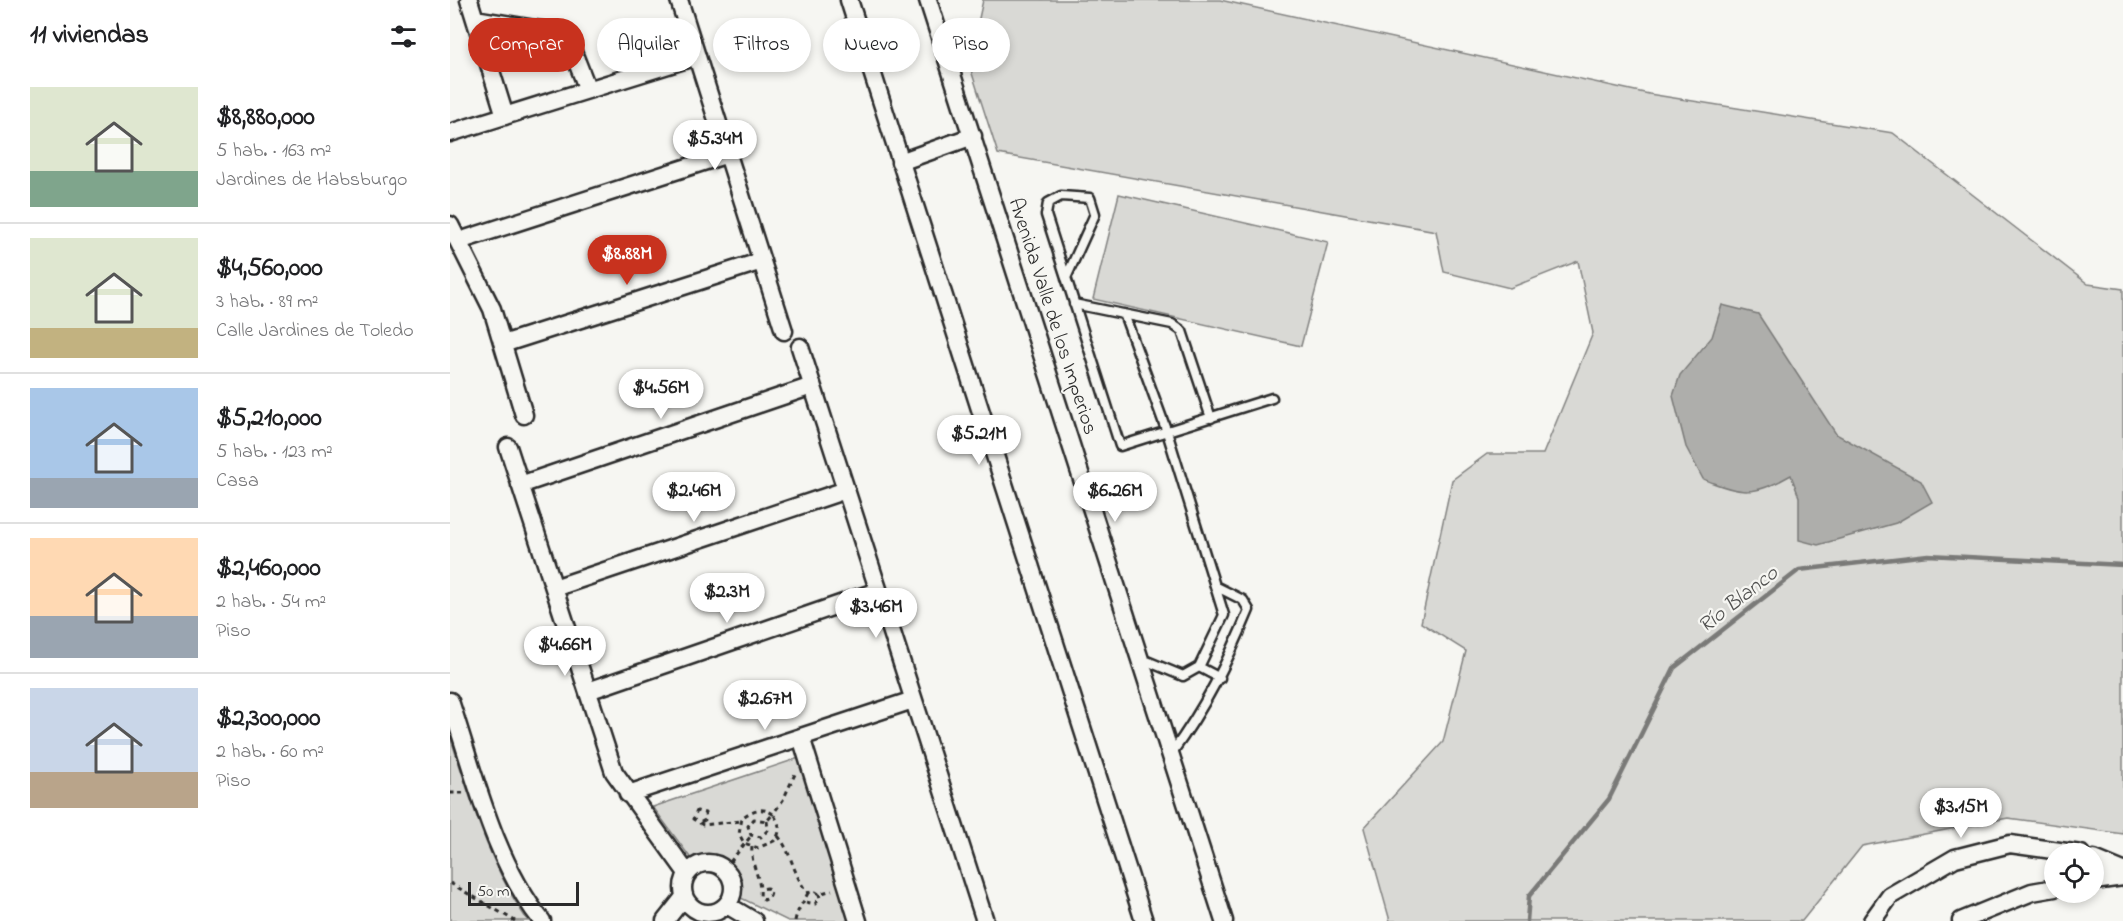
<!DOCTYPE html>
<html lang="es">
<meta charset="utf-8">
<style>
:root{--surface:#fff;--page:#f2f2f2;--text:#202124;--muted:#757577;--line:#e0e0e0;--accent:#c8321e}
body{margin:0;font-family:"Indie Flower",sans-serif;background:var(--page);color:var(--text);height:100vh;display:flex;flex-direction:column;font-size:22px;white-space:nowrap}
*{box-sizing:border-box;margin:0}
p{font-size:20px;color:var(--muted)}
.icon{flex:none;width:33px;height:33px;fill:none;stroke:currentColor;stroke-width:2;stroke-linecap:round;stroke-linejoin:round}
.map{position:relative;flex:1;overflow:hidden}
.side{display:flex;flex-direction:column;background:var(--surface);width:450px}
.side>*{flex:none}
.banner{position:absolute;left:18px;top:18px;width:570px;height:54px;display:flex;gap:12px}
.fabs{position:absolute;left:1594px;top:843px;display:grid;gap:12px}
.fabs a{display:grid;place-items:center;width:60px;height:60px;border-radius:50%;background:var(--surface);box-shadow:0 3px 9px #0003;font-size:30px}
.scale{position:absolute;left:18px;bottom:15px;width:111px;box-sizing:border-box;padding-left:6px;border:3px solid #2b2b2b;border-top:0;font-size:16px;line-height:21px;white-space:nowrap;color:#2b2b2b;-webkit-text-stroke:4px #f6f6f2;paint-order:stroke}
.price{position:absolute;translate:-50% -51px;padding:0 14px;border-radius:21px;background:#fff;color:#222;font-size:20px;line-height:39px;filter:drop-shadow(0 2px 3px #0008)}
.price::after{content:'';position:absolute;left:50%;top:36px;width:18px;height:14px;margin-left:-9px;background:inherit;clip-path:polygon(0 0,100% 0,50% 100%)}
.price.active{background:var(--accent);color:#fff}
ul{padding:0;list-style:none}
li{display:flex;align-items:center;gap:18px;height:150px;padding:0 30px}
li+li{border-top:2px solid var(--line)}
li span{display:grid;place-items:center;flex:none;width:168px;height:120px;border-radius:0px;color:#555}
li>.icon{margin-inline-start:auto}
span .icon{width:72px;height:72px;fill:#fffc;stroke-width:1}
li b{font-size:26px}
h2{display:flex;justify-content:space-between;align-items:center;height:72px;padding:0 30px;font-size:26px}
.pill{padding:0 21px;border-radius:27px;background:var(--surface);box-shadow:0 3px 9px #0003;font-size:21px;line-height:54px}
.pill.active{background:var(--accent);color:#fff}
main{display:flex;flex:1;min-height:0}
.map>svg:first-child{display:block}
</style>
<main>
<section class="side">
<h2>11 viviendas<svg class="icon" aria-label="filters" viewBox="0 0 24 24"><path d="M4 7h16M4 17h16"/><circle cx="9" cy="7" r="2"/><circle cx="15" cy="17" r="2"/></svg></h2>
<ul>
<li><span style="background:linear-gradient(#dfe7d0 70%,#7fa58c 0)"><svg class="icon" aria-label="home" viewBox="0 0 24 24"><path d="M3 11l9-7 9 7M6 9v11h12V9"/></svg></span><div><b>$8,880,000</b><p>5 hab. · 163 m²</p><p>Jardines de Habsburgo</p></div></li>
<li><span style="background:linear-gradient(#dfe7d0 75%,#c2b280 0)"><svg class="icon" aria-label="home" viewBox="0 0 24 24"><path d="M3 11l9-7 9 7M6 9v11h12V9"/></svg></span><div><b>$4,560,000</b><p>3 hab. · 89 m²</p><p>Calle Jardines de Toledo</p></div></li>
<li><span style="background:linear-gradient(#a9c7e8 75%,#9aa5b1 0)"><svg class="icon" aria-label="home" viewBox="0 0 24 24"><path d="M3 11l9-7 9 7M6 9v11h12V9"/></svg></span><div><b>$5,210,000</b><p>5 hab. · 123 m²</p><p>Casa</p></div></li>
<li><span style="background:linear-gradient(#ffd9b3 65%,#9aa5b1 0)"><svg class="icon" aria-label="home" viewBox="0 0 24 24"><path d="M3 11l9-7 9 7M6 9v11h12V9"/></svg></span><div><b>$2,460,000</b><p>2 hab. · 54 m²</p><p>Piso</p></div></li>
<li><span style="background:linear-gradient(#c9d6e8 70%,#b9a48a 0)"><svg class="icon" aria-label="home" viewBox="0 0 24 24"><path d="M3 11l9-7 9 7M6 9v11h12V9"/></svg></span><div><b>$2,300,000</b><p>2 hab. · 60 m²</p><p>Piso</p></div></li>
</ul>
</section>
<div class="map">
<svg width="1673" height="921" viewBox="0 0 1673 921">
<rect width="100%" height="100%" fill="#f6f6f2"/>
<filter id="ink" filterUnits="userSpaceOnUse"><feTurbulence type="fractalNoise" baseFrequency=".0167" numOctaves="2"/><feDisplacementMap in="SourceGraphic" scale="12" xChannelSelector="R" yChannelSelector="G"/><feConvolveMatrix kernelMatrix="1 2 1 2 8 2 1 2 1" color-interpolation-filters="sRGB"/></filter>
<g filter="url(#ink)">
<!-- green -->
<path fill="#d9d9d5" stroke="#828280" stroke-width="1.5" d="M 533,0 L 770,0 L 1199,94 L 1443,133 L 1638,284 L 1673,289 L 1673,834 L 1558,818 L 1412,846 L 1352,921 L 940,921 L 914,828 L 993,742 L 1016,651 L 971,623 L 1002,480 L 1037,454 L 1093,454 L 1143,333 L 1128,261 L 1060,288 L 994,272 L 986,231 L 548,154 L 519,64 Z
M 669,194 L 878,242 L 851,346 L 643,299 Z
M 0,736 C 21,800 39,866 78,921 L 0,921 Z
M 349,758 L 401,921 L 338,921 L 287,896 C 288,864 273,854 242,860 L 203,807 Z"/>
<!-- water -->
<path fill="#aeaeab" stroke="#7a7a78" stroke-width="1.5" d="M 1272,305 L 1308,314 L 1386,434 L 1471,481 L 1482,502 L 1446,523 L 1368,545 L 1349,540 L 1349,497 L 1341,475 C 1305,496 1291,495 1253,479 L 1236,447 L 1223,396 L 1230,375 L 1262,337 Z"/>
<g fill="none" stroke-linecap="round" stroke-linejoin="round">
<!-- stream -->
<path stroke="#7a7a78" stroke-width="4.5" d="M 1077,921 L 1079,896 L 1159,799 L 1224,668 L 1349,570 L 1478,555 L 1673,565"/>
<!-- service casing -->
<g stroke="#2b2b2b" stroke-width="13">
<path id="service" d="M 616,278 L 645,214 L 640,198 L 611,196 L 598,203 L 596,215 L 670,446 L 822,398
M 624,304 L 722,324 L 732,331 L 761,418
M 674,314 L 717,432 L 765,586
M 692,659 L 733,676 L 749,667 L 774,615 L 765,586 L 793,600 L 799,610 C 777,663 755,708 721,754
M 749,667 L 770,678"/>
</g>
<!-- minor casing -->
<g stroke="#2b2b2b" stroke-width="21">
<path id="minor" d="M 19,0 L 55,116
M 229,0 L 334,331
M 399,0 L 694,921
M 478,0 L 774,921
M 25,19 L 116,34 L 138,90
M 0,133 L 247,56
M 450,162 L 523,136
M 0,225 L 42,309 L 74,415
M 9,241 L 278,154
M 53,344 L 312,261
M 350,347 L 535,921
M 58,447 L 164,772 L 237,873
M 70,485 L 362,386
M 104,588 L 396,490
M 138,691 L 428,591
M 0,701 C 24,773 44,861 92,921
M 351,737 L 408,921
M 178,794 L 463,700
M 1644,859 L 1673,871
M233 888a25 25 0 1 1 50 0a25 25 0 1 1-50 0Z
M 1644,881 L 1673,877
M 277,905 L 304,921
M 215,921 L 234,897
M 1422,921 L 1440,896 L 1505,858 L 1560,844 L 1631,854
M 1511,921 L 1582,892 L 1605,888"/>
</g>
<!-- path -->
<path stroke="#2b2b2b" stroke-width="3" stroke-dasharray="4.5 4.5" stroke-linecap="butt" d="M 0,793 L 13,793
M 317,821 L 318,830 L 311,837 L 301,835 L 298,826 L 304,819 L 317,821 L 323,814 C 330,823 332,832 324,841 L 308,848 L 294,843 L 289,834 L 292,818 C 302,810 312,806 323,814 L 333,800 L 345,774
M 251,822 L 255,820 L 255,813 L 247,811 L 243,819 L 253,825 L 291,821
M 328,836 C 342,852 343,876 358,893 L 364,891 L 369,894 L 382,890
M 302,847 C 300,866 312,878 310,897 L 314,900 L 319,898 L 321,892 L 317,888 L 311,889
M 280,862 L 301,836
M 0,883 L 65,921
M 356,902 L 365,904 L 370,898 L 369,894
M 345,921 C 347,910 353,903 358,893"/>
<!-- service -->
<use href="#service" stroke="#f6f6f2" stroke-width="8"/>
<!-- minor -->
<use href="#minor" stroke="#f6f6f2" stroke-width="16"/>
</g>
</g>
<g text-anchor="middle" stroke-width="4.5" stroke-linejoin="round" paint-order="stroke">
<!-- street labels -->
<g font-size="21" fill="#2b2b2b" stroke="#f6f6f2">
<text transform="translate(604 316) rotate(72)" y="7">Avenida Valle de los Imperios</text>
</g>
<!-- water labels -->
<g font-size="22" font-style="italic" fill="#525251" stroke="#f6f6f2">
<text transform="translate(1287 598) rotate(-38)" y="8">Río Blanco</text>
</g>
</g>
</svg>
<div class="fabs">
<a><svg class="icon" aria-label="locate" viewBox="0 0 24 24"><circle cx="12" cy="12" r="6"/><path d="M12 2v4M12 18v4M2 12h4M18 12h4"/></svg></a>
</div>
<div class="scale">50 m</div>
<b class="price" style="left:265px;top:171px">$5.34M</b>
<b class="price active" style="left:177px;top:286px">$8.88M</b>
<b class="price" style="left:211px;top:420px">$4.56M</b>
<b class="price" style="left:529px;top:466px">$5.21M</b>
<b class="price" style="left:244px;top:523px">$2.46M</b>
<b class="price" style="left:665px;top:523px">$6.26M</b>
<b class="price" style="left:277px;top:624px">$2.3M</b>
<b class="price" style="left:426px;top:639px">$3.46M</b>
<b class="price" style="left:115px;top:677px">$4.66M</b>
<b class="price" style="left:315px;top:731px">$2.67M</b>
<b class="price" style="left:1511px;top:839px">$3.15M</b>
<div class="banner">
<a class="pill active">Comprar</a>
<a class="pill">Alquilar</a>
<a class="pill">Filtros</a>
<a class="pill">Nuevo</a>
<a class="pill">Piso</a>
</div>
</div>
</main>
